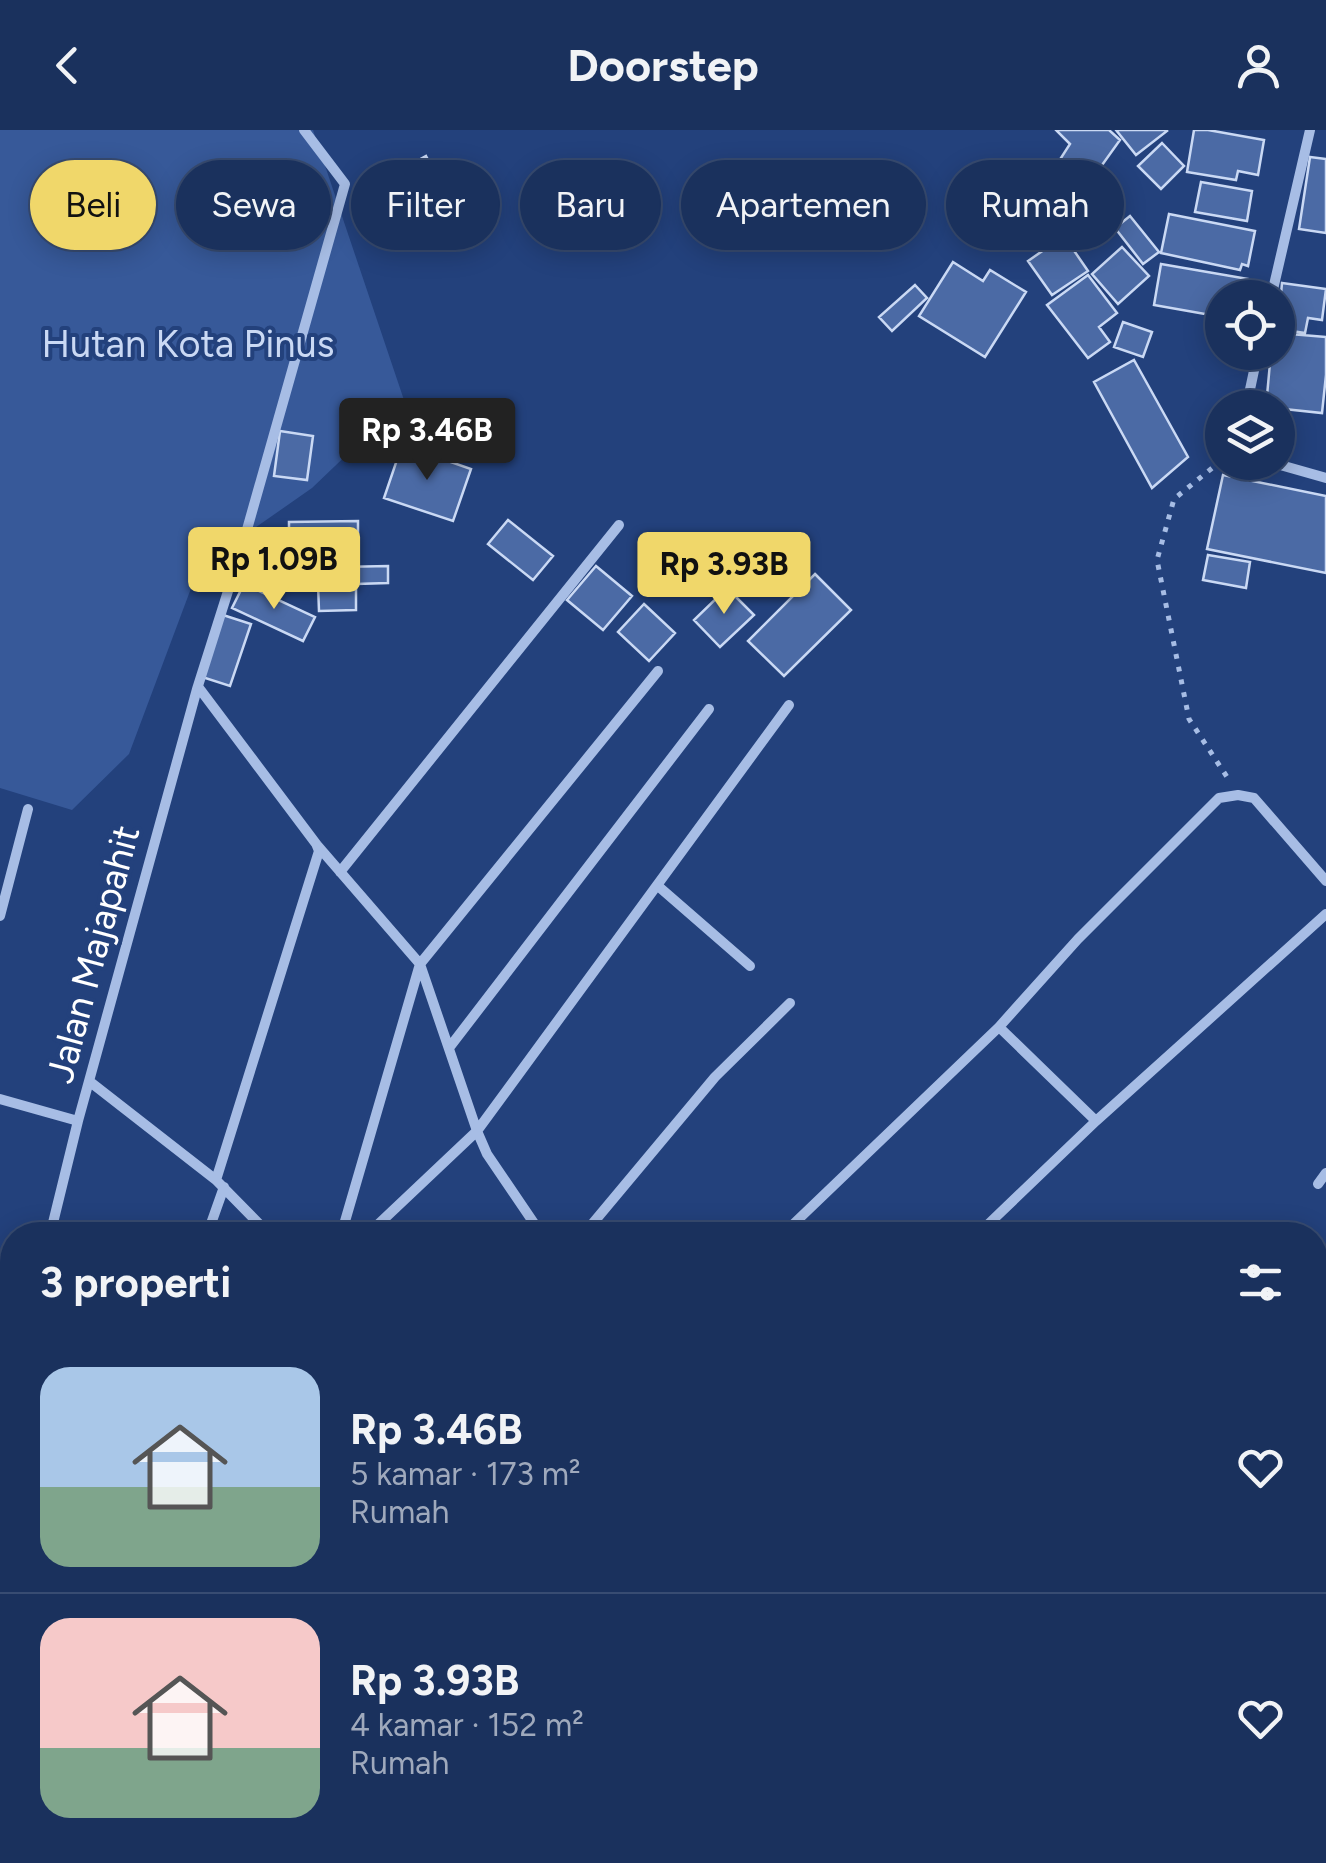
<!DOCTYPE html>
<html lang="id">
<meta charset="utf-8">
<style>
:root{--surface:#1a315d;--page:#273d66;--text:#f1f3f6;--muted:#9fa9bc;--line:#384c72;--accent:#f0d76a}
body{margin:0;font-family:Figtree,sans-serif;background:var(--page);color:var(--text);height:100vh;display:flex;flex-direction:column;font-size:38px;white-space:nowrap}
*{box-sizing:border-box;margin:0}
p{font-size:32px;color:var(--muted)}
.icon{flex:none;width:55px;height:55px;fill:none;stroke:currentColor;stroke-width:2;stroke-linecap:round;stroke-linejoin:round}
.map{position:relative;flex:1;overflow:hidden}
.details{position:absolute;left:0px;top:1092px;width:1328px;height:642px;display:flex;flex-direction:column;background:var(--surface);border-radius:40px 40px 0 0;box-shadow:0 5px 25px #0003,0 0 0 2px var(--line)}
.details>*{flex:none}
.top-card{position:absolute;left:30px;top:30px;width:1268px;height:90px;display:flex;gap:20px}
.controls{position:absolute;left:1205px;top:150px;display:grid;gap:20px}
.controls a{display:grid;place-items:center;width:90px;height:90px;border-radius:50%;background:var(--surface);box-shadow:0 5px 25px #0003,0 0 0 2px var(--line);font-size:50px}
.price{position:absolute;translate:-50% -85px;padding:0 22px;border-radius:10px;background:var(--accent);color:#111;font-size:32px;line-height:65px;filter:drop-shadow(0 2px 5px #0008)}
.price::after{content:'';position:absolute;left:50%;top:60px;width:30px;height:22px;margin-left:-15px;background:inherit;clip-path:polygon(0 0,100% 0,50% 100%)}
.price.selected{background:#222;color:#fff}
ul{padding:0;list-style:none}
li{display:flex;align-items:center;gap:30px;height:250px;padding:0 40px}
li+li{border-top:2px solid var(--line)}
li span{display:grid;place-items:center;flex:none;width:280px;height:200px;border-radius:30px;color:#555}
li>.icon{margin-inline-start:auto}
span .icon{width:120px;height:120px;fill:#fffc;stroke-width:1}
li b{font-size:42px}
h2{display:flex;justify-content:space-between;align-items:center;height:120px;padding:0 40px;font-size:42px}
.chip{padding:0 35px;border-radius:45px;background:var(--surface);box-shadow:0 5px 25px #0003,0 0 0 2px var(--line);font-size:35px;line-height:90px}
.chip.selected{background:var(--accent);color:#111}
header{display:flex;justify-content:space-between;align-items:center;height:130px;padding:0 40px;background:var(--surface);font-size:45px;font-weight:700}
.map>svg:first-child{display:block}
</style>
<header><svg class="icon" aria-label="back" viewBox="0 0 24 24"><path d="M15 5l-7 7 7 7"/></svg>Doorstep<svg class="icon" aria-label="person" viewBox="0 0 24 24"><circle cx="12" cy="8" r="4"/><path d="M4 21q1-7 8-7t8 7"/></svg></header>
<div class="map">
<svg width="1326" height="1733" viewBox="0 0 1326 1733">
<rect width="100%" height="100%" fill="#23417c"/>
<!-- green -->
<path fill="#375999" d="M 0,0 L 313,0 L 404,270 L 312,358 L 199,437 L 129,624 L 72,680 L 0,658 Z"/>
<!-- building -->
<path fill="#4b6aa5" stroke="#cad9f4" stroke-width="2.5" d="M 1056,0 L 1109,0 L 1120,10 L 1072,77 L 1043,56 L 1070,14 Z
M 1116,0 L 1166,0 L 1167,1 L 1136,25 Z
M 1194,0 L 1208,0 L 1264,10 L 1258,45 L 1238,41 L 1236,50 L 1187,42 Z
M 1162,13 L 1184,36 L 1161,59 L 1138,36 Z
M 426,26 L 452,74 L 422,90 L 397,42 Z
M 1310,27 L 1326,29 L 1326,103 L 1299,99 Z
M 1201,52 L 1252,61 L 1247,91 L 1195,82 Z
M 1169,84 L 1255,101 L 1248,136 L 1242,134 L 1240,140 L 1161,123 Z
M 1130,86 L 1159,122 L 1143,134 L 1115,98 Z
M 1064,106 L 1088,141 L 1052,165 L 1028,131 Z
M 1122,117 L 1149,146 L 1118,174 L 1092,144 Z
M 953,132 L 983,151 L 990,140 L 1026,162 L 985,227 L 919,186 Z
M 1161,134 L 1248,149 L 1244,168 L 1222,168 L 1222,187 L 1154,175 Z
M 1088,145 L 1117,183 L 1099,197 L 1110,212 L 1088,228 L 1047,175 Z
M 1282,153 L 1326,159 L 1322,190 L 1308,188 L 1305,203 L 1278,199 Z
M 915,155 L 927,168 L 892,201 L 879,187 Z
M 1123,192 L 1152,202 L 1143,227 L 1114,217 Z
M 1278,203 L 1326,207 L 1326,245 L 1322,283 L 1266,277 L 1271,222 L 1278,222 Z
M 1134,230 L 1188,327 L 1152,358 L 1094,252 Z
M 280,301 L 313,306 L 307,350 L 274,346 Z
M 402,315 L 471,339 L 453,391 L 384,368 Z
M 1223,345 L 1326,366 L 1326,443 L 1207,419 Z
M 508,390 L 553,426 L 533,450 L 488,414 Z
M 358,391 L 358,422 L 289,424 L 289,392 Z
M 1208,425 L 1250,432 L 1246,458 L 1203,450 Z
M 388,436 L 388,453 L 356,454 L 356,480 L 319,481 L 318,454 L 293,455 L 292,438 Z
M 596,436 L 632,466 L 603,500 L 567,470 Z
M 815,444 L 851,480 L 784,546 L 748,511 Z
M 244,454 L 315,487 L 303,511 L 232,478 Z
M 727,458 L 754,485 L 720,517 L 694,490 Z
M 644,474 L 675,503 L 649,531 L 618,502 Z
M 223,485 L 251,494 L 230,556 L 202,547 Z"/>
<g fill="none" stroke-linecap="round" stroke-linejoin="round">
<!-- path -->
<path stroke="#a7bde5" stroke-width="5" stroke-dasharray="5 8" stroke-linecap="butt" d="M 1222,330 L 1174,369 L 1157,430 L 1189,589 L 1227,647"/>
<!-- street -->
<path stroke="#a7bde5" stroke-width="10" d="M 1271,168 L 1310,0
M 1246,278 L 1258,222
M 1270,332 L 1326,348
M 197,559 L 199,558 L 317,715 L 420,834 L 477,1001 L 487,1024 L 542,1105
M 340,742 L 619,395
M 658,756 L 750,836
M 0,786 L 28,679
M 999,897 L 1096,991
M 449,918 L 709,579
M 89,951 L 216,1050 L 270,1105
M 0,969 L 78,991
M 216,1050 L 319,721 L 317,716
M 1318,1054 L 1326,1043
M 50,1105 L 78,991 L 197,559 L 242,417 L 345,54 L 304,0
M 207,1105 L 224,1057
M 341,1105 L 420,834 L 658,541
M 367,1105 L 477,1001 L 789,575
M 583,1105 L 715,947 L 790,873
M 782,1105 L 999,897 L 1078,809 L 1219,668 L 1238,665 L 1254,668 L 1326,751
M 977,1105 L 1096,991 L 1326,784
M 1315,1185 L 1326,1192
M 0,1314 L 12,1262
M 1315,1366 L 1326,1352
M 0,1509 L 12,1522
M 1315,1655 L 1326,1660
M 204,1722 L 214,1733
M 865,1722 L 875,1733
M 84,1733 L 87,1722
M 269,1733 L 280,1722
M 495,1733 L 507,1722
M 730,1733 L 741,1722
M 953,1733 L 964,1722"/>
</g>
<g text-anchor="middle" stroke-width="8" stroke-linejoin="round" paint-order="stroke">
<!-- park labels -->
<g font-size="38" fill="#cad9f4" stroke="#23417c">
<text x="188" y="227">Hutan Kota Pinus</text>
</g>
<!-- street labels -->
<g font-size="38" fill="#fff" stroke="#23417c">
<text transform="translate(93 824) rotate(-75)" y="13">Jalan Majapahit</text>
</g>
</g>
</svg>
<div class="controls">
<a><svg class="icon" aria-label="locate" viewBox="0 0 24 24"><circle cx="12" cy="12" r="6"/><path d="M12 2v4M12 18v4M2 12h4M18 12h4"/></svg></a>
<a><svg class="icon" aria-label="layers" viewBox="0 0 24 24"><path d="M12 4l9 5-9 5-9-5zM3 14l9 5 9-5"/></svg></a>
</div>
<b class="price selected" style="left:427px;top:353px">Rp 3.46B</b>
<b class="price" style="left:274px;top:482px">Rp 1.09B</b>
<b class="price" style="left:724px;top:487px">Rp 3.93B</b>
<div class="top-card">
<a class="chip selected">Beli</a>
<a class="chip">Sewa</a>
<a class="chip">Filter</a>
<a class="chip">Baru</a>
<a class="chip">Apartemen</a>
<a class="chip">Rumah</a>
</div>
<section class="details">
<h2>3 properti<svg class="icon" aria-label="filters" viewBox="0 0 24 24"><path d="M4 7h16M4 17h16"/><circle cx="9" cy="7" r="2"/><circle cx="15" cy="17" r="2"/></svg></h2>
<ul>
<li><span style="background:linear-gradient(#a9c7e8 60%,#7fa58c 0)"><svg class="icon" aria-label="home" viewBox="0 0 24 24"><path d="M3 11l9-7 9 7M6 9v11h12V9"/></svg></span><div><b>Rp 3.46B</b><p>5 kamar · 173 m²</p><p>Rumah</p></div><svg class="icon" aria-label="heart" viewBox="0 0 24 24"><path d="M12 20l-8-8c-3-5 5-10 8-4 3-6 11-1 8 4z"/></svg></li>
<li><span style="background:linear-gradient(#f6c9c9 65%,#7fa58c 0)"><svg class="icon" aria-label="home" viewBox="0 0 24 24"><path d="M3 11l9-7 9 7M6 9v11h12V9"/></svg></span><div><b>Rp 3.93B</b><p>4 kamar · 152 m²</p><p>Rumah</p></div><svg class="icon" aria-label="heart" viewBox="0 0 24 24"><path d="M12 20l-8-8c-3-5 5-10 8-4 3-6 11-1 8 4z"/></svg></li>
</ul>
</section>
</div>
